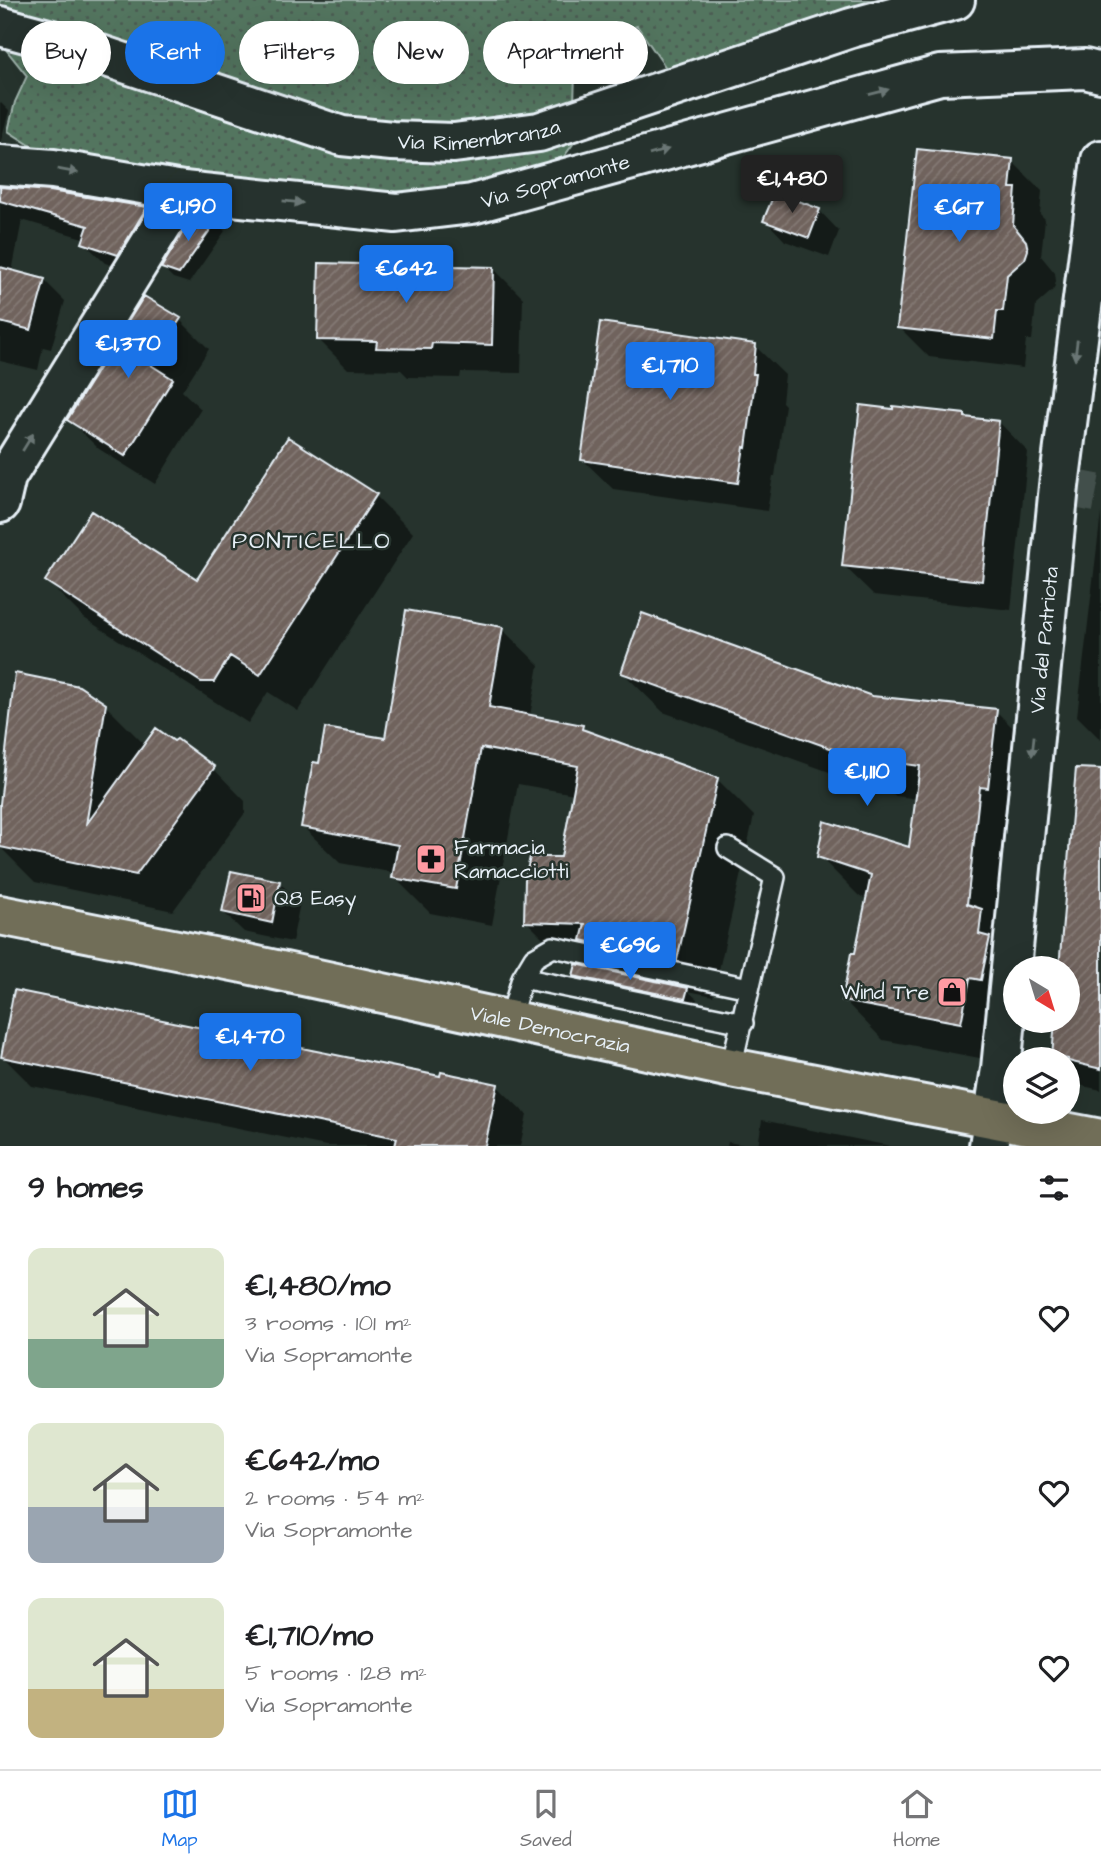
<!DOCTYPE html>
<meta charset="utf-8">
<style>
:root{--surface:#fff;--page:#f2f2f2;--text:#202124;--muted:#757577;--line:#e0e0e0;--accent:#1a73e8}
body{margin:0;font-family:"Architects Daughter",sans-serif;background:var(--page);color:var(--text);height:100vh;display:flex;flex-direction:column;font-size:26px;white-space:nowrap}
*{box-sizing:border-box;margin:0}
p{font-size:23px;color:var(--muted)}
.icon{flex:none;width:38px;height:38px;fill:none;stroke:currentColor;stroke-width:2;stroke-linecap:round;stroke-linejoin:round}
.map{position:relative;height:1146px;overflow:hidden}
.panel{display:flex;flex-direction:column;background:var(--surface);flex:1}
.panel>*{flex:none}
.hud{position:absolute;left:21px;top:21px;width:700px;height:63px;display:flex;gap:14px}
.needle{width:46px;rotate:142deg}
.fabs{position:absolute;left:1003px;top:956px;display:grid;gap:14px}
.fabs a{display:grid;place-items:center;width:77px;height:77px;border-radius:50%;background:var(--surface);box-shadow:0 7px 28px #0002;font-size:35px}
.price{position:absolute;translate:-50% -60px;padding:0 16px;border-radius:7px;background:var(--accent);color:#fff;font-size:23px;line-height:46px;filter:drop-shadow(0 2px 4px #0008)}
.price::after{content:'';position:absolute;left:50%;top:42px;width:21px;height:16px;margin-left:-10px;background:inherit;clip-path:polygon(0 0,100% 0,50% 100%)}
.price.active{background:#222;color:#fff}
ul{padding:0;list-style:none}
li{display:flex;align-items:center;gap:21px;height:175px;padding:0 28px}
li span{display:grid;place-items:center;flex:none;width:196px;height:140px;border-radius:14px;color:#555}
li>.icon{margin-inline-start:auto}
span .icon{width:84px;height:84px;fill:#fffc;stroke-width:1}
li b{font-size:30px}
h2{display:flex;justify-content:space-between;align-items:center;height:84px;padding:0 28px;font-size:30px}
.tag{padding:0 24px;border-radius:32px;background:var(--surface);box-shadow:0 7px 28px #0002;font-size:24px;line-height:63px}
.tag.active{background:var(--accent);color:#fff}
.tab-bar{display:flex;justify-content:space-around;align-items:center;height:98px;border-top:2px solid var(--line);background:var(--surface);font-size:19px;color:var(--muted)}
.tab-bar a{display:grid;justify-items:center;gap:4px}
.tab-bar .active{color:var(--accent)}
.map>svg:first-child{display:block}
</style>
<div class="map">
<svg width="1101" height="1146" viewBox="0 0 1101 1146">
<defs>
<pattern id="grass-dots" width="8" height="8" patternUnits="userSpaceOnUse" patternTransform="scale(1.75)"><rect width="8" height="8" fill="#53745e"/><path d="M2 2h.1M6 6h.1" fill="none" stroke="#4c5c53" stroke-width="1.8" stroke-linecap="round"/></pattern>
<pattern id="building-hatch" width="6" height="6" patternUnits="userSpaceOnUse" patternTransform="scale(1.75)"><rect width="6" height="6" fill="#70635d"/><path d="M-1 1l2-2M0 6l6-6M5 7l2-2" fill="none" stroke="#847a75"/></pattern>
</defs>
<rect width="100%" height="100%" fill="#26332d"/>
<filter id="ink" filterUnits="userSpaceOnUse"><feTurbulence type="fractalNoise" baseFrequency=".0143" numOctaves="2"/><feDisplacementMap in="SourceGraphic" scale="14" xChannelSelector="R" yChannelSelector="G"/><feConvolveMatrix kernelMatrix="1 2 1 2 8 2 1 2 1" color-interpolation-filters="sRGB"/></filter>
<g filter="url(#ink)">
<!-- grass -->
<path fill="url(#grass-dots)" stroke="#9eb2ab" stroke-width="2" d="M 0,0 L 880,0 L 666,68 L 637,26 L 601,39 L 575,73 L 574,104 L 581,133 L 563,158 L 536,171 L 433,192 L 365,191 L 241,181 L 62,156 L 33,147 L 8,131 L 15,102 L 27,76 L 0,42 Z"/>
<!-- shadow -->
<path fill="#0007" d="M 0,102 L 9,111 L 0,144 Z
M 1012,161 L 1042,191 L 1040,214 L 1045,219 L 1041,256 L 1055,273 L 1056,281 L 1054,289 L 1036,305 L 1032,340 L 1026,340 L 1023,368 L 929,357 L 899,327 Z
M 0,189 L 50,192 L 146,209 L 166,229 L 139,274 L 105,263 L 84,243 L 86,239 L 22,220 L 12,272 L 44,280 L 65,301 L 51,349 L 43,347 L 38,370 L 0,361 Z
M 819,210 L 839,231 L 829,257 L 785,241 L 765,220 Z
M 216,222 L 225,231 L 189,283 L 173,278 L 163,268 Z
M 493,268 L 523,298 L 521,373 L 461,372 L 460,378 L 408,377 L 401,370 L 348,369 L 318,339 Z
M 179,319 L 209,349 L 182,391 L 201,409 L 155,484 L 99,449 L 69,420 Z
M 755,346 L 785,375 L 782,402 L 785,405 L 775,476 L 773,476 L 767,511 L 613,489 L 583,460 Z
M 964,416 L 968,419 L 999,422 L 1028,452 L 1011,610 L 874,595 L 844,566 Z
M 376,496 L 413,533 L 298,711 L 268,692 L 248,723 L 84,618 L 47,581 L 197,581 Z
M 1101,513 L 1101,740 L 1077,716 Z
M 502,629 L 539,665 L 530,716 L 582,726 L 589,733 L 717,779 L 754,816 L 713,996 L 688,991 L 697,999 L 695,1008 L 585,985 L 575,975 L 618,975 L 602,959 L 563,958 L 526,921 L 562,858 L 574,794 L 518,784 L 492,925 L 430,913 L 394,877 L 395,873 L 340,863 L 303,827 L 320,765 L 386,740 Z
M 623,673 L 996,711 L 1036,751 L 1001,1062 L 883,1040 L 844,1000 L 857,956 L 868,899 L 859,896 L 819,856 L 911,849 L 918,799 L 896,796 L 663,712 Z
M 105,705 L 143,743 L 141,752 L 208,763 L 245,801 L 245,813 L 173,911 L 35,882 L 0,847 L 0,824 Z
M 1101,803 L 1101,1090 L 1083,1086 L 1068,1070 L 1068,1059 L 1056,1059 L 1054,1056 L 1068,1020 L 1068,968 Z
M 280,883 L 300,903 L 292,942 L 244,932 L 223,912 Z
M 3,1057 L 442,1078 L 497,1086 L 527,1115 L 520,1146 L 326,1146 L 32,1086 Z
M 762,1120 L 890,1146 L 758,1146 Z
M 728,1142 L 750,1146 L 727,1146 Z"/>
<!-- building -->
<path fill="url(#building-hatch)" stroke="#e8f1f8" stroke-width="2" d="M 917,149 L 1013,159 L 1010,188 L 1016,188 L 1013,225 L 1026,241 L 1028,250 L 1025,259 L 1007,275 L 1003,311 L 997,311 L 994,339 L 897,328 Z
M 0,187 L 50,191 L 147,207 L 118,255 L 82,243 L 88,226 L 0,201 Z
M 775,192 L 820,209 L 809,238 L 763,221 Z
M 194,214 L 217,220 L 179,274 L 161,268 Z
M 319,263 L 494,267 L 492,345 L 432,343 L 431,349 L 376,348 L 377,341 L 317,340 Z
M 0,267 L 45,279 L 31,330 L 0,322 Z
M 144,296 L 181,318 L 151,365 L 173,379 L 125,456 L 67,420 Z
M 600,322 L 756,344 L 753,374 L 756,374 L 746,448 L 744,447 L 738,483 L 581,460 Z
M 860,405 L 893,409 L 893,406 L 965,414 L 965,417 L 999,421 L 982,581 L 842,566 Z
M 288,437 L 377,494 L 260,675 L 230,656 L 214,682 L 201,682 L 45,581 L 91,511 L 197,579 Z
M 406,610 L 503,627 L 489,707 L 583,725 L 582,729 L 718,778 L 677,960 L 581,940 L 585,924 L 524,922 L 525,879 L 530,857 L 561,857 L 578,766 L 481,748 L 456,889 L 392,878 L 398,845 L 301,827 L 313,762 L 319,763 L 325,728 L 385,738 Z
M 642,613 L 872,696 L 997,709 L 988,788 L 980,787 L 967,904 L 982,909 L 979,934 L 990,937 L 981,980 L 970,978 L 961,1023 L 842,1001 L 851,953 L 855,953 L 871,875 L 817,857 L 824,821 L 909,847 L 920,766 L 855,757 L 621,673 Z
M 15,673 L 79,686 L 106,704 L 86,825 L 156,728 L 174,741 L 177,739 L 215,767 L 136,875 L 0,847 L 0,804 Z
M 1076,768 L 1101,769 L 1101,1069 L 1068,1061 L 1068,1059 L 1052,1057 L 1055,1020 L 1068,1020 L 1068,968 L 1059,968 Z
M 231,871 L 280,881 L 272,923 L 222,912 Z
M 576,964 L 688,988 L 685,999 L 573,976 Z
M 14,990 L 440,1076 L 441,1072 L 498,1084 L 485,1146 L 395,1146 L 397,1138 L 1,1057 Z"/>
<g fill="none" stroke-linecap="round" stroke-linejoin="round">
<!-- street-tunnel -->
<path stroke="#43504b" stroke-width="38" stroke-dasharray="38 19" stroke-linecap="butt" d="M 1059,486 L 1101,494"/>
<!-- lane casing -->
<g stroke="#e8f1f8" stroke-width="24">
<path id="lane" d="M 728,848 L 775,877 L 731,1068
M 522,978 L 743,1023
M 510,1020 L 522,978 L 534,958 L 553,947 L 749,988"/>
</g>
<!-- street casing -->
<g stroke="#e8f1f8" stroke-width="44">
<g id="street">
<path id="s1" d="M 0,26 L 74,46 L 342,136 L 392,141 L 454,143 L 539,132 L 851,28 L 955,0"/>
<path id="s2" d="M 0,165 L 53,169 L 183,191 L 396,213 L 472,204 L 940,75 L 1085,69 L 1101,73"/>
<path d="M 0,503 L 6,477 L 183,191"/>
<path id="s3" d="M 989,1146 L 1001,1069 L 1059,486 L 1101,160"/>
</g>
</g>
<!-- primary casing -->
<g stroke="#e8f1f8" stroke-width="44">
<g id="primary">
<path id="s4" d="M 0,915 L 243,963 L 731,1068 L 1101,1139"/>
</g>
</g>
<!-- lane -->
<use href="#lane" stroke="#26332d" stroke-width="19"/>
<!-- street -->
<use href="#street" stroke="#26332d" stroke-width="38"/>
<!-- primary -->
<use href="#primary" stroke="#716e59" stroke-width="38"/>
</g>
<!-- one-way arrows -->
<defs><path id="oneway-solid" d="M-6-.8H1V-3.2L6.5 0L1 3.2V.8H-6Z" transform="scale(1.75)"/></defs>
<g fill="#6a7674">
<use href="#oneway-solid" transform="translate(879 92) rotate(-15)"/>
<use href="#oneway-solid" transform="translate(659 152) rotate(-16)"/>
<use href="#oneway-solid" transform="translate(68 171) rotate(10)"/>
<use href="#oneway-solid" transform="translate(293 202) rotate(6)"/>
<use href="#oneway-solid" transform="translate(1076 350) rotate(97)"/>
<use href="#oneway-solid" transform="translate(28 442) rotate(-58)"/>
<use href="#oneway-solid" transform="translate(1033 746) rotate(96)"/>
</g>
</g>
<!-- icons -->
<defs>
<g id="pharmacy-square" transform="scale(1.575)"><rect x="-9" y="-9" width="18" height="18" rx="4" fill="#ff9aa2" stroke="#26332d"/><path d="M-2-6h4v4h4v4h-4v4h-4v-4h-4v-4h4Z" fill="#111"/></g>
<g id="fuel-square" transform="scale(1.575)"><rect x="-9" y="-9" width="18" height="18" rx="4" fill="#ff9aa2" stroke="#26332d"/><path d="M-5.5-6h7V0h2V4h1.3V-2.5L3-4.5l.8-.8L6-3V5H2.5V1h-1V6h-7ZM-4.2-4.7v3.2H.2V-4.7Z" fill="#111"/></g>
<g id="shop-square" transform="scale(1.575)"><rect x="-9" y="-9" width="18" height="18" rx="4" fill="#ff9aa2" stroke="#26332d"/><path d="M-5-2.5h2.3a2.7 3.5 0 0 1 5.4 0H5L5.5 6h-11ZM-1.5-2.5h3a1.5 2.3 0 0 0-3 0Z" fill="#111"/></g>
</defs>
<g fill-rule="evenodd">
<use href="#pharmacy-square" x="431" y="859"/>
<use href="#fuel-square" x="251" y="898"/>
<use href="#shop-square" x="952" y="992"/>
</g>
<g text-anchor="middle" stroke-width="5" stroke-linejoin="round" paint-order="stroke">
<!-- street labels -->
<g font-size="21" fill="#e8f1f8" stroke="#26332d">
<text dy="7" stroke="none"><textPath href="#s1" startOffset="497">Via Rimembranza</textPath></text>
<text dy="7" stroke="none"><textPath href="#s2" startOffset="562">Via Sopramonte</textPath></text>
<text dy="7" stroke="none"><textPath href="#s3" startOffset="509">Via del Patriota</textPath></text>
<text dy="7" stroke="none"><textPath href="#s4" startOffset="562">Viale Democrazia</textPath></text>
</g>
<!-- poi labels -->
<g font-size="21" fill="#e8f1f8" stroke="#26332d" text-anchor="start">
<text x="454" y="854">Farmacia<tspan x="454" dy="24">Ramacciotti</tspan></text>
<text x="274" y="905">Q8 Easy</text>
<text x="929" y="999" text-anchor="end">Wind Tre</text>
</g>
<!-- neighbourhood labels -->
<g font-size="23" letter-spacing="2" fill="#e8f1f8" stroke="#26332d">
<text x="312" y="548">PONTICELLO</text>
</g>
</g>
</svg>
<div class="fabs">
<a><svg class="needle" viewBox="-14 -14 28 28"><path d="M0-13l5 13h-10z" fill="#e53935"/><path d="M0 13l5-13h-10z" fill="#757577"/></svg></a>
<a><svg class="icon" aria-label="layers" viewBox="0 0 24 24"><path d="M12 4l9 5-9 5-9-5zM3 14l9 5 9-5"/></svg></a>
</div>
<b class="price active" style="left:792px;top:215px">€1,480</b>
<b class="price" style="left:188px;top:243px">€1,190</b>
<b class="price" style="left:959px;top:244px">€617</b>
<b class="price" style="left:406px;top:305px">€642</b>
<b class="price" style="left:128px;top:380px">€1,370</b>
<b class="price" style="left:670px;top:402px">€1,710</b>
<b class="price" style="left:867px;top:808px">€1,110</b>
<b class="price" style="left:630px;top:982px">€696</b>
<b class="price" style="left:250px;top:1073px">€1,470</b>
<div class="hud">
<a class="tag">Buy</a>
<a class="tag active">Rent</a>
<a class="tag">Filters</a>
<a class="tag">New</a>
<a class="tag">Apartment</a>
</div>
</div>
<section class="panel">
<h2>9 homes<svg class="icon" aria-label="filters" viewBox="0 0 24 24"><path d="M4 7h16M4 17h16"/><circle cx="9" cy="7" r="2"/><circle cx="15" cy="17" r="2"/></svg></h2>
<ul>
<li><span style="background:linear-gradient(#dfe7d0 65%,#7fa58c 0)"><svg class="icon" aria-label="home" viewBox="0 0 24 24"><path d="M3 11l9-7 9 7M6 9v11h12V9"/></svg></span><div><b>€1,480/mo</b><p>3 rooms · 101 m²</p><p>Via Sopramonte</p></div><svg class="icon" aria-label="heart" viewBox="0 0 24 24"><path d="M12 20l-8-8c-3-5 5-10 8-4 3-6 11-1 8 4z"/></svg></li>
<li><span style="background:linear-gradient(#dfe7d0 60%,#9aa5b1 0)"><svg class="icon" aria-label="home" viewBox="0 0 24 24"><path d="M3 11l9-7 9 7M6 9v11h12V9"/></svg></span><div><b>€642/mo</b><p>2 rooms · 54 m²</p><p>Via Sopramonte</p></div><svg class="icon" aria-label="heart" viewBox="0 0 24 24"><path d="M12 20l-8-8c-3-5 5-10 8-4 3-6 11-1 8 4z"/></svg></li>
<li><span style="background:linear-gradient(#dfe7d0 65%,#c2b280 0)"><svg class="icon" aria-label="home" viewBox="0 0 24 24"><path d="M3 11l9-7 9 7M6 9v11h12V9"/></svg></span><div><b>€1,710/mo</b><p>5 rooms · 128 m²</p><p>Via Sopramonte</p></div><svg class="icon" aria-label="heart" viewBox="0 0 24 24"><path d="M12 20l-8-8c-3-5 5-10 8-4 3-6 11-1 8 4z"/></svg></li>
</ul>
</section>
<nav class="tab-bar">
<a class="active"><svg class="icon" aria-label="map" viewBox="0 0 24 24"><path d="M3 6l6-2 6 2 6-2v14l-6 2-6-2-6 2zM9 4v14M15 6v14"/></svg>Map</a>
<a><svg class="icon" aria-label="saved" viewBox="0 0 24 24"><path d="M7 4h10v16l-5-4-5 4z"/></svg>Saved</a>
<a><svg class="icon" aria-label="home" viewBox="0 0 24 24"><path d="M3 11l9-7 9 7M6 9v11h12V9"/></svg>Home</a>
</nav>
